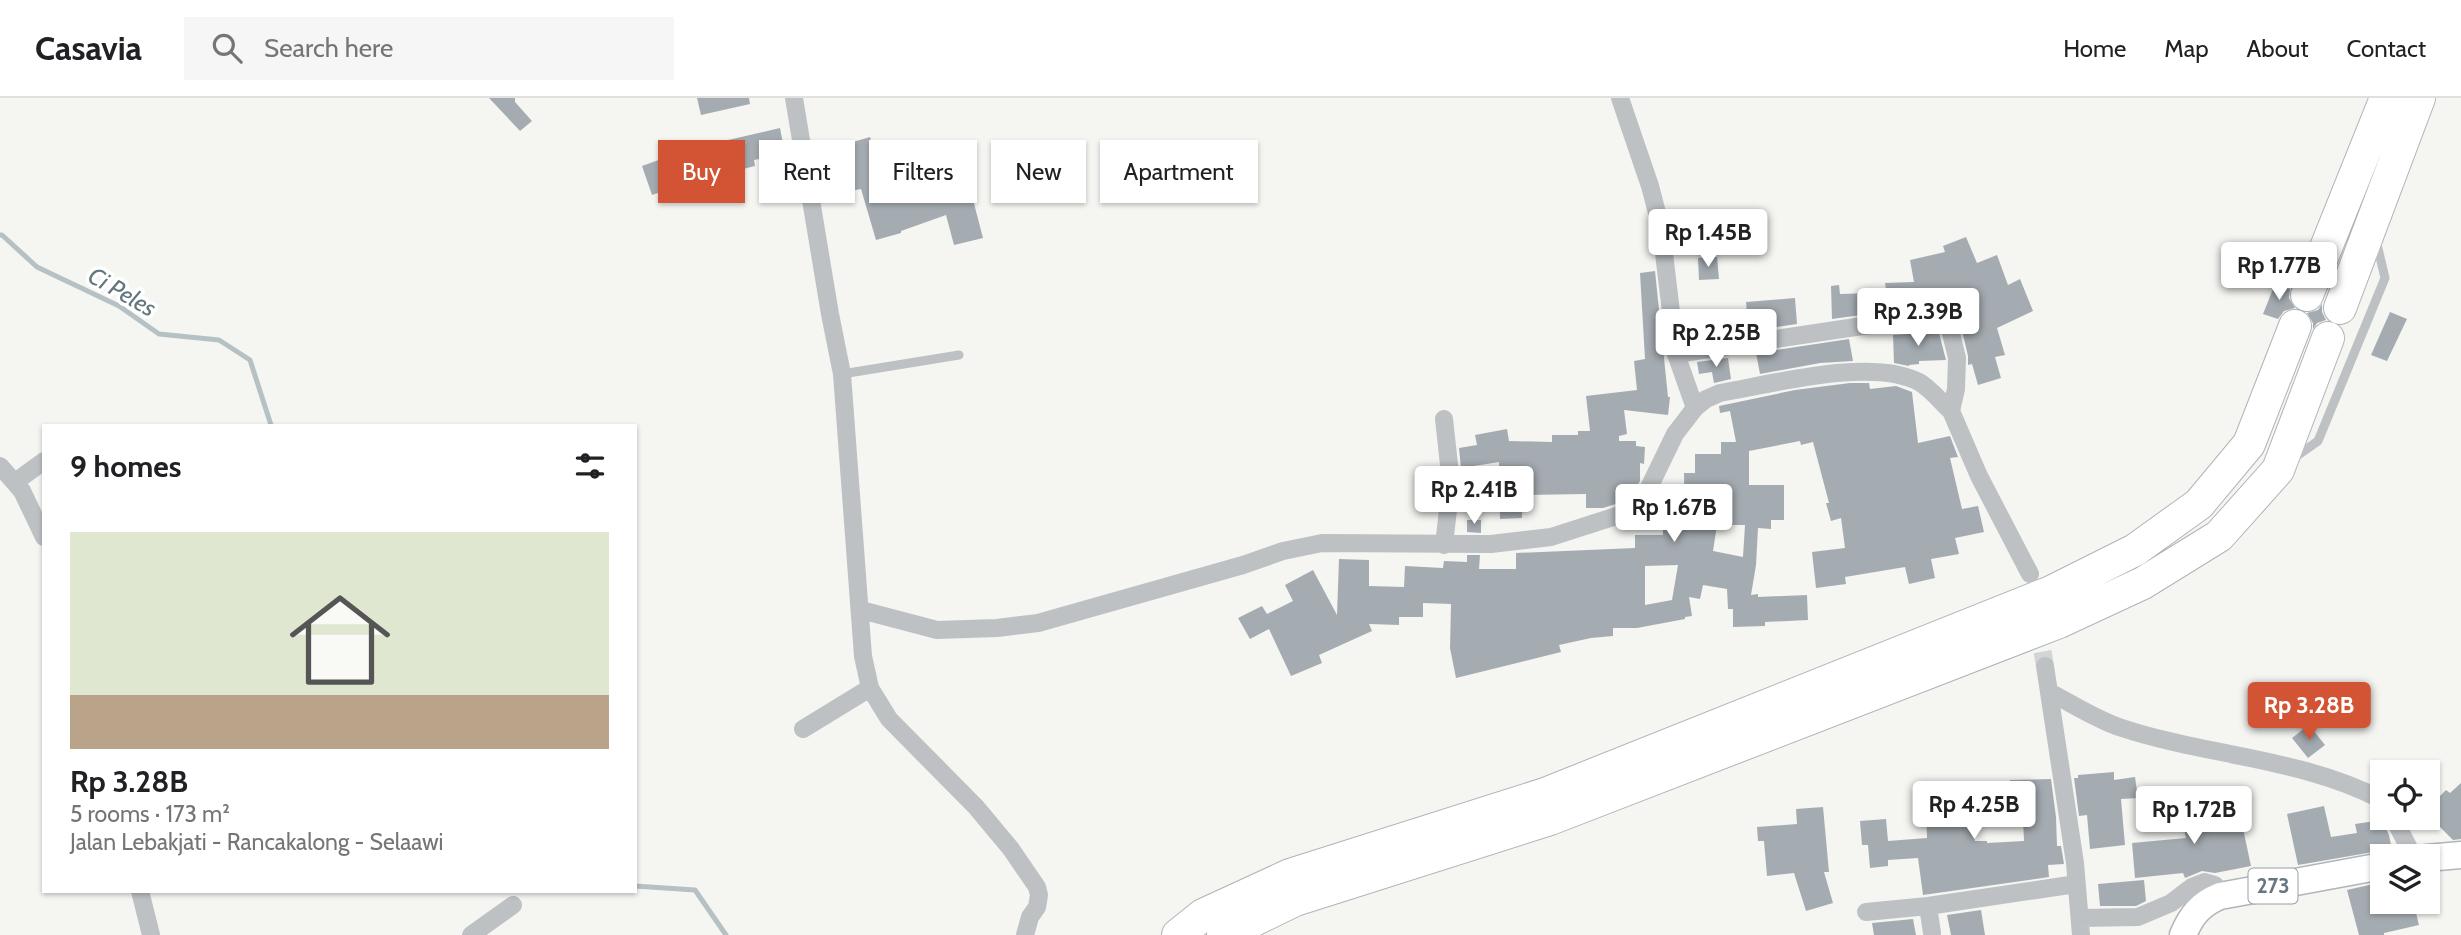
<!DOCTYPE html>
<meta charset="utf-8">
<style>
:root{--surface:#fff;--page:#f6f6f6;--text:#202124;--muted:#757577;--line:#e0e0e0;--accent:#d35435}
body{margin:0;font-family:Cabin,sans-serif;background:var(--page);color:var(--text);height:100vh;display:flex;flex-direction:column;font-size:26px;white-space:nowrap}
*{box-sizing:border-box;margin:0}
p{font-size:23px;color:var(--muted)}
.icon{flex:none;width:38px;height:38px;fill:none;stroke:currentColor;stroke-width:2;stroke-linecap:round;stroke-linejoin:round}
.map{position:relative;flex:1;overflow:hidden}
.details{position:absolute;left:42px;top:326px;width:595px;height:469px;display:flex;flex-direction:column;background:var(--surface);border-radius:0px;box-shadow:0 2px 5px #0004}
.details>*{flex:none}
.guide{position:absolute;left:658px;top:42px;width:665px;height:63px;display:flex;gap:14px}
.fabs{position:absolute;left:2370px;top:662px;display:grid;gap:14px}
.fabs a{display:grid;place-items:center;width:70px;height:70px;border-radius:0px;background:var(--surface);box-shadow:0 2px 5px #0004;font-size:35px}
.price{position:absolute;translate:-50% -60px;padding:0 16px;border-radius:7px;background:#fff;color:#222;font-size:23px;line-height:46px;filter:drop-shadow(0 2px 4px #0008)}
.price::after{content:'';position:absolute;left:50%;top:42px;width:21px;height:16px;margin-left:-10px;background:inherit;clip-path:polygon(0 0,100% 0,50% 100%)}
.price.selected{background:var(--accent);color:#fff}
ul{padding:0;list-style:none}
li{display:grid;align-content:center;gap:14px;height:371px;padding:0 28px}
li+li{border-top:2px solid var(--line)}
li span{display:grid;place-items:center;height:217px;border-radius:0px;color:#555}
li>.icon{margin-inline-start:auto}
span .icon{width:126px;height:126px;fill:#fffc;stroke-width:1}
li b{font-size:30px}
h2{display:flex;justify-content:space-between;align-items:center;height:84px;padding:0 28px;font-size:30px}
.pill{padding:0 24px;border-radius:0px;background:var(--surface);box-shadow:0 2px 5px #0004;font-size:24px;line-height:63px}
.pill.selected{background:var(--accent);color:#fff}
header{display:flex;align-items:center;gap:42px;box-sizing:border-box;height:98px;padding:0 35px;background:var(--surface);border-bottom:2px solid var(--line)}
header strong{font-size:33px}
nav{display:flex;gap:38px;margin-inline-start:auto;font-size:24px}
.search{width:490px;height:63px;background:var(--page);display:flex;align-items:center;gap:18px;box-sizing:border-box;padding:0 24px;border-radius:0px;color:var(--muted);font-size:26px}
.map>svg:first-child{display:block}
</style>
<header>
<strong>Casavia</strong>
<div class="search"><svg class="icon" aria-label="search" viewBox="0 0 24 24"><circle cx="10" cy="10" r="6"/><path d="M15 15l6 6"/></svg>Search here</div>
<nav><a>Home</a><a>Map</a><a>About</a><a>Contact</a></nav>
</header>
<div class="map">
<svg width="2461" height="837" viewBox="0 0 2461 837">
<rect width="100%" height="100%" fill="#f5f5f2"/>
<g fill="none" stroke-linecap="round" stroke-linejoin="round">
<!-- stream -->
<path stroke="#b6c1c4" stroke-width="5" d="M 0,137 L 2,137 L 37,169 L 119,208 L 159,236 L 219,242 L 250,262 L 271,327
M 635,788 L 695,792 L 726,837"/>
</g>
<!-- building -->
<path fill="#a5acb1" fill-rule="evenodd" d="M 489,0 L 515,0 L 515,4 L 532,23 L 520,33 Z
M 697,0 L 749,0 L 750,6 L 701,17 Z
M 780,30 L 785,56 L 754,62 L 755,68 L 707,80 L 707,78 L 652,97 L 642,68 L 689,51 Z
M 870,39 L 878,66 L 898,61 L 908,101 L 926,95 L 929,105 L 971,94 L 983,140 L 954,147 L 946,117 L 901,133 L 901,135 L 876,142 L 861,91 L 835,96 L 830,74 L 853,69 L 846,46 Z
M 1966,139 L 1977,165 L 1997,157 L 2008,187 L 2020,181 L 2033,213 L 1997,230 L 2005,257 L 1995,259 L 2001,280 L 1978,287 L 1972,266 L 1968,267 L 1968,258 L 1960,224 L 1955,217 L 1944,212 L 1868,216 L 1832,221 L 1831,188 L 1839,187 L 1840,196 L 1872,195 L 1872,192 L 1886,191 L 1885,185 L 1914,184 L 1910,162 L 1945,154 L 1943,148 Z
M 1717,159 L 1719,181 L 1699,182 L 1698,160 Z
M 1655,173 L 1668,299 L 1670,299 L 1668,317 L 1624,312 L 1627,336 L 1619,338 L 1619,343 L 1636,343 L 1636,348 L 1645,349 L 1644,366 L 1640,365 L 1640,383 L 1633,396 L 1625,403 L 1603,410 L 1586,410 L 1586,396 L 1522,397 L 1522,420 L 1500,421 L 1499,364 L 1461,370 L 1459,350 L 1477,347 L 1475,337 L 1507,331 L 1509,343 L 1552,344 L 1552,337 L 1578,337 L 1578,333 L 1590,333 L 1586,298 L 1637,292 L 1634,263 L 1645,261 L 1640,175 Z
M 2275,186 L 2290,191 L 2289,200 L 2295,210 L 2284,213 L 2278,221 L 2263,216 Z
M 1795,200 L 1797,226 L 1697,241 L 1696,219 L 1747,215 L 1746,204 Z
M 2322,206 L 2322,214 L 2326,222 L 2317,225 L 2313,231 L 2313,225 L 2307,215 L 2318,212 Z
M 2390,214 L 2407,221 L 2387,263 L 2371,257 Z
M 1937,234 L 1939,235 L 1946,262 L 1919,263 L 1919,266 L 1909,267 L 1909,268 L 1894,265 L 1893,237 Z
M 1849,241 L 1853,263 L 1820,265 L 1760,276 L 1756,255 Z
M 1728,260 L 1731,281 L 1714,285 L 1712,274 L 1699,276 L 1697,264 Z
M 1850,285 L 1869,285 L 1870,291 L 1896,288 L 1912,294 L 1918,345 L 1950,338 L 1958,359 L 1950,360 L 1962,411 L 1978,408 L 1984,434 L 1955,440 L 1959,456 L 1931,461 L 1935,480 L 1909,486 L 1905,469 L 1845,479 L 1846,486 L 1816,490 L 1812,454 L 1845,450 L 1841,420 L 1831,423 L 1826,405 L 1829,405 L 1813,344 L 1801,347 L 1800,343 L 1749,353 L 1749,387 L 1784,387 L 1784,422 L 1771,422 L 1771,431 L 1758,430 L 1756,467 L 1751,497 L 1758,496 L 1758,499 L 1807,497 L 1808,522 L 1765,524 L 1765,528 L 1733,529 L 1733,511 L 1728,511 L 1727,491 L 1703,487 L 1700,501 L 1689,499 L 1692,518 L 1685,519 L 1685,521 L 1637,530 L 1613,530 L 1613,538 L 1591,540 L 1559,547 L 1561,554 L 1456,580 L 1450,550 L 1451,506 L 1423,505 L 1423,519 L 1399,519 L 1399,527 L 1369,526 L 1372,533 L 1319,557 L 1322,565 L 1291,578 L 1269,531 L 1250,541 L 1238,520 L 1262,508 L 1267,516 L 1293,503 L 1285,487 L 1313,472 L 1337,517 L 1339,461 L 1369,462 L 1369,488 L 1404,489 L 1405,468 L 1443,470 L 1444,463 L 1467,464 L 1467,457 L 1480,457 L 1479,471 L 1516,471 L 1516,455 L 1635,450 L 1635,437 L 1663,437 L 1663,429 L 1685,429 L 1684,375 L 1695,375 L 1695,356 L 1721,356 L 1721,344 L 1736,344 L 1730,313 L 1720,315 L 1719,308 L 1795,292 ZM 1717,427 L 1745,427 L 1743,459 L 1713,453 ZM 1678,467 L 1672,502 L 1645,507 L 1645,468 Z
M 1467,422 L 1481,422 L 1481,435 L 1467,434 Z
M 2309,627 L 2325,647 L 2308,660 L 2292,640 Z
M 2114,674 L 2114,682 L 2135,679 L 2138,700 L 2121,701 L 2125,747 L 2090,751 L 2087,717 L 2079,718 L 2074,680 L 2078,680 L 2078,677 Z
M 2051,681 L 2056,719 L 2057,748 L 2061,748 L 2064,766 L 2048,767 L 2049,779 L 1923,797 L 1918,760 L 1888,762 L 1888,768 L 1870,770 L 1868,747 L 1862,747 L 1860,723 L 1886,721 L 1888,743 L 1927,740 L 1926,712 L 1947,711 L 1946,685 L 1981,684 L 1982,711 L 1973,711 L 1975,743 L 1987,743 L 1987,745 L 2024,743 L 2022,699 L 2010,700 L 2010,682 Z
M 2461,685 L 2461,741 L 2453,742 L 2430,719 L 2438,712 L 2432,706 L 2446,692 L 2450,695 Z
M 2203,696 L 2210,728 L 2241,721 L 2251,768 L 2215,775 L 2202,773 L 2185,780 L 2183,775 L 2135,780 L 2132,745 L 2186,740 L 2178,702 Z
M 2324,708 L 2331,739 L 2357,735 L 2355,726 L 2382,722 L 2389,737 L 2393,757 L 2387,753 L 2379,753 L 2298,767 L 2287,716 Z
M 1823,709 L 1829,774 L 1824,774 L 1833,805 L 1806,813 L 1794,775 L 1767,778 L 1764,743 L 1758,743 L 1757,729 L 1797,726 L 1796,711 Z
M 2144,782 L 2146,803 L 2136,808 L 2100,808 L 2098,786 Z
M 2382,784 L 2382,803 L 2413,803 L 2419,827 L 2384,835 L 2384,837 L 2359,837 L 2347,792 Z
M 1981,812 L 1985,837 L 1951,837 L 1947,817 Z
M 1913,821 L 1916,837 L 1874,837 L 1872,825 Z"/>
<g fill="none" stroke-linecap="round" stroke-linejoin="round">
<!-- minor-tunnel -->
<path stroke="#d2d5d6" stroke-width="18" stroke-dasharray="18 9" stroke-linecap="butt" d="M 2038,527 L 2045,568"/>
<!-- primary casing -->
<g stroke="#b0b5b8" stroke-width="29">
<path id="primary" d="M 2427,760 L 2461,757
M 2183,837 C 2191,818 2200,806 2220,798 L 2382,768"/>
</g>
<!-- motorway casing -->
<g stroke="#b0b4b7" stroke-width="34">
<path id="motorway" d="M 2307,197 L 2386,0
M 2340,210 L 2419,0
M 1178,837 L 1203,817 L 1290,777 L 1545,696 L 2051,494 L 2135,452 L 2199,406 L 2249,346 L 2295,228
M 1223,837 L 1295,802 L 1550,721 L 2059,524 L 2143,485 L 2219,438 L 2278,372 L 2328,240"/>
</g>
<!-- service -->
<path stroke="#bdc1c4" stroke-width="9" d="M 842,276 L 959,257
M 2291,362 L 2318,343 L 2385,180 L 2376,142"/>
<!-- minor -->
<path stroke="#bdc1c4" stroke-width="18" d="M 794,0 L 830,216 L 842,276 L 863,558 L 870,590 L 889,621 L 976,709 L 1011,751 L 1037,789 L 1039,797 L 1037,809 L 1030,819 L 1025,837
M 1620,0 L 1650,88 L 1661,130 L 1676,256
M 1695,310 L 1706,301 L 1720,295 C 1772,286 1872,259 1919,284 C 1930,290 1941,304 1951,313
M 0,368 L 22,393 L 44,439
M 15,384 L 44,363
M 1444,447 L 1451,385 L 1444,321
M 861,512 L 937,532 L 997,530 L 1038,525 L 1243,467 L 1283,453 L 1322,445 L 1491,446 L 1551,439 L 1629,414 L 1637,410 L 1643,402 L 1675,336 L 1695,310 L 1676,256 L 1869,227 L 1939,222 L 1949,227 L 1957,260 L 1956,291 L 1951,313 L 1979,378 L 2030,476
M 2045,568 L 2075,765 L 2081,837
M 2049,594 C 2073,606 2097,622 2122,630 C 2207,658 2302,660 2382,702
M 803,631 L 870,590
M 2393,719 L 2413,758
M 140,793 L 151,837
M 1928,808 L 1932,835
M 1866,814 L 1928,808 L 2076,786
M 2080,820 L 2138,819 L 2171,805 L 2192,789 L 2205,784 L 2215,787 L 2220,798
M 471,837 L 513,807"/>
<!-- primary -->
<use href="#primary" stroke="#fff" stroke-width="26"/>
<!-- motorway -->
<use href="#motorway" stroke="#fff" stroke-width="32"/>
</g>
<g text-anchor="middle" stroke-width="7" stroke-linejoin="round" paint-order="stroke">
<!-- shield labels -->
<rect fill="#fff" stroke="#959fa6" stroke-width="2" x="2248.5" y="770.5" width="49" height="35" rx="5"/>
<g font-size="21" font-weight="bold" fill="#677680">
<text x="2273" y="795">273</text>
</g>
<!-- water labels -->
<g font-size="24" font-style="italic" fill="#63777d" stroke="#fff">
<text transform="translate(122 194) rotate(30)" y="8">Ci Peles</text>
</g>
</g>
</svg>
<div class="fabs">
<a><svg class="icon" aria-label="locate" viewBox="0 0 24 24"><circle cx="12" cy="12" r="6"/><path d="M12 2v4M12 18v4M2 12h4M18 12h4"/></svg></a>
<a><svg class="icon" aria-label="layers" viewBox="0 0 24 24"><path d="M12 4l9 5-9 5-9-5zM3 14l9 5 9-5"/></svg></a>
</div>
<b class="price" style="left:1708px;top:171px">Rp 1.45B</b>
<b class="price" style="left:2279px;top:204px">Rp 1.77B</b>
<b class="price" style="left:1918px;top:250px">Rp 2.39B</b>
<b class="price" style="left:1716px;top:271px">Rp 2.25B</b>
<b class="price" style="left:1474px;top:428px">Rp 2.41B</b>
<b class="price" style="left:1674px;top:446px">Rp 1.67B</b>
<b class="price selected" style="left:2309px;top:644px">Rp 3.28B</b>
<b class="price" style="left:1974px;top:743px">Rp 4.25B</b>
<b class="price" style="left:2194px;top:748px">Rp 1.72B</b>
<div class="guide">
<a class="pill selected">Buy</a>
<a class="pill">Rent</a>
<a class="pill">Filters</a>
<a class="pill">New</a>
<a class="pill">Apartment</a>
</div>
<section class="details">
<h2>9 homes<svg class="icon" aria-label="filters" viewBox="0 0 24 24"><path d="M4 7h16M4 17h16"/><circle cx="9" cy="7" r="2"/><circle cx="15" cy="17" r="2"/></svg></h2>
<ul>
<li><span style="background:linear-gradient(#dfe7d0 75%,#b9a48a 0)"><svg class="icon" aria-label="home" viewBox="0 0 24 24"><path d="M3 11l9-7 9 7M6 9v11h12V9"/></svg></span><div><b>Rp 3.28B</b><p>5 rooms · 173 m²</p><p>Jalan Lebakjati - Rancakalong - Selaawi</p></div></li>
</ul>
</section>
</div>
